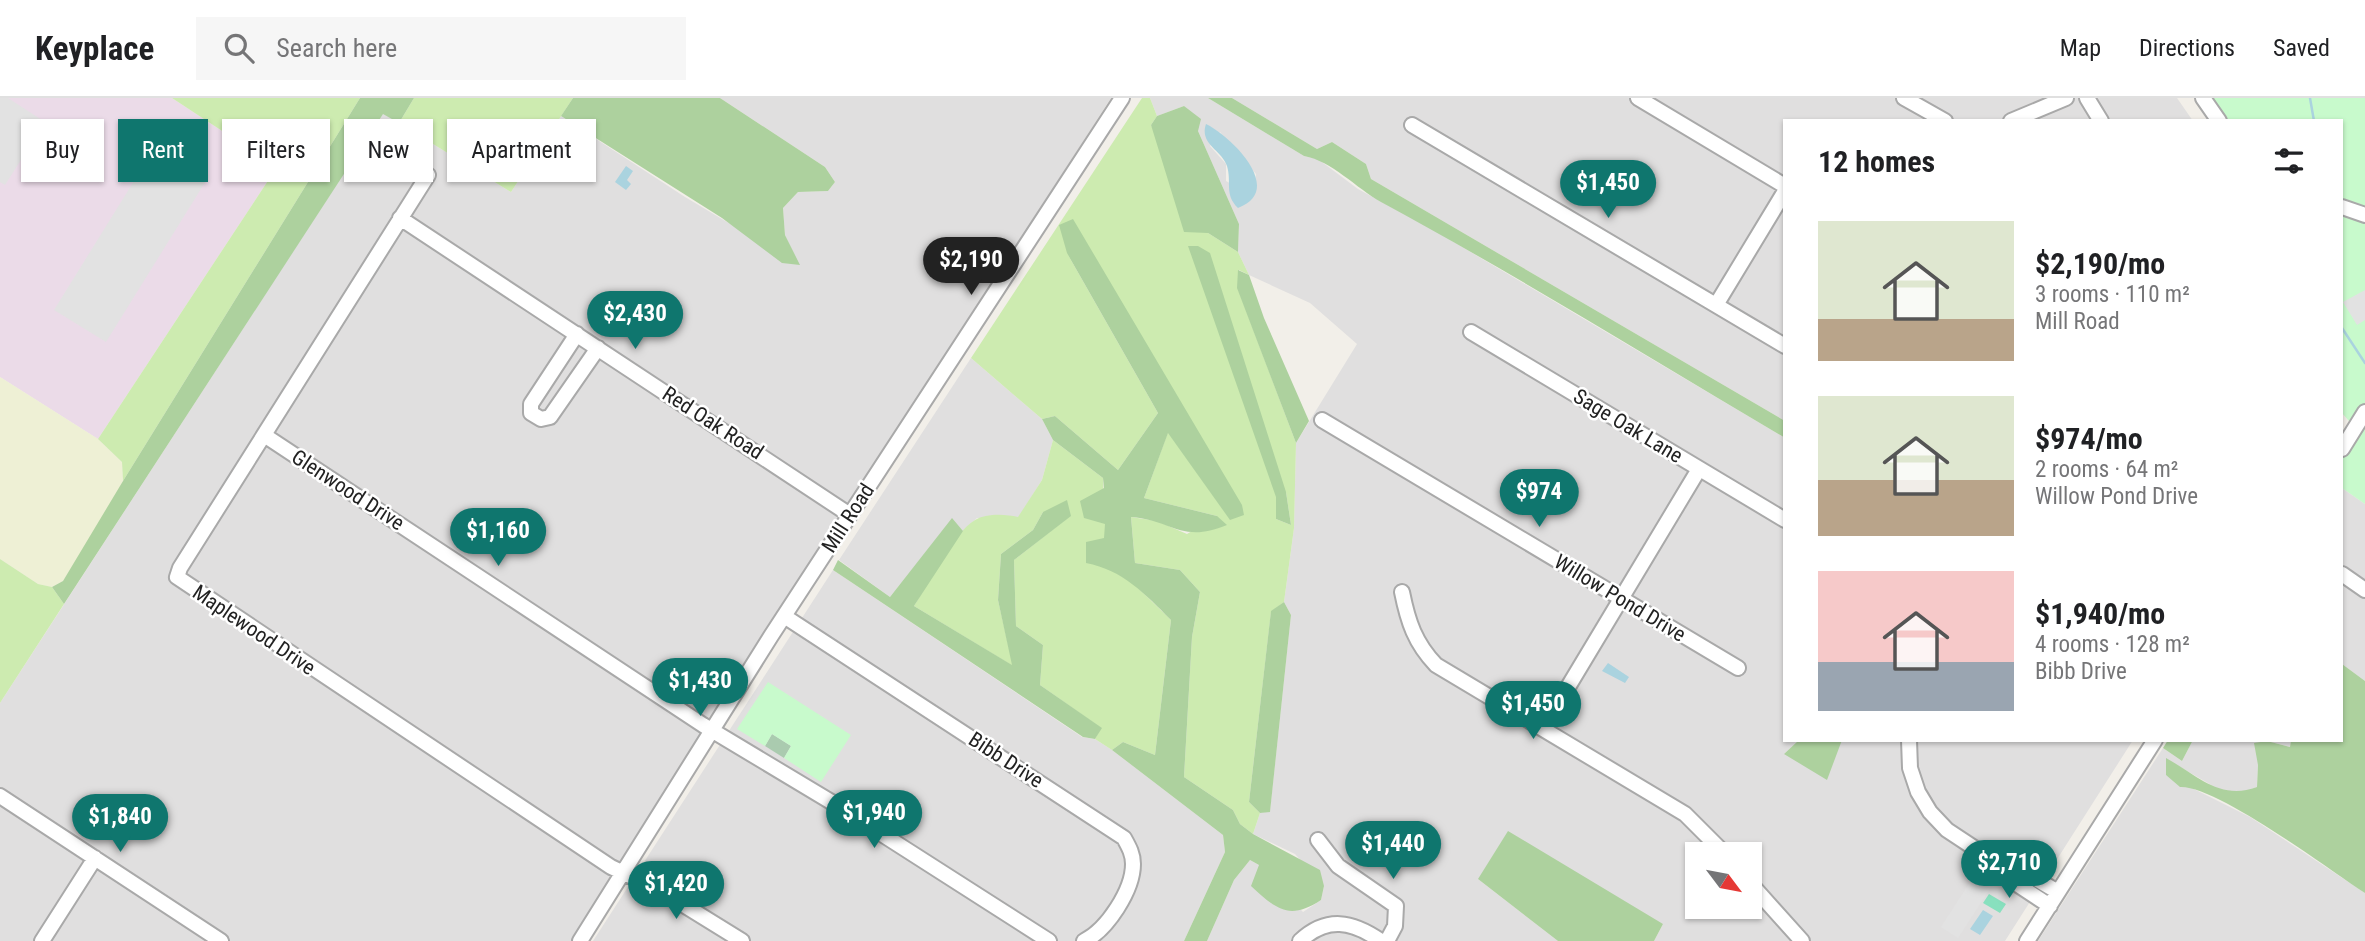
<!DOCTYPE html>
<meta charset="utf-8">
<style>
:root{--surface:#fff;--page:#f6f6f6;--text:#202124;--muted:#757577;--line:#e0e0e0;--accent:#0f766e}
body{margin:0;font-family:"Roboto Condensed",sans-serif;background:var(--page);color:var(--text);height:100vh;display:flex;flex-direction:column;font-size:26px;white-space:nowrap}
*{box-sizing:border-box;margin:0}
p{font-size:23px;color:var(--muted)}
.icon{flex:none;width:38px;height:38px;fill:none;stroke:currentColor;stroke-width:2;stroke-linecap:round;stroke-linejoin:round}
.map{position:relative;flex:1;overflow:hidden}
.details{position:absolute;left:1783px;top:21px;width:560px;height:623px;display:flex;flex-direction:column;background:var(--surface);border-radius:0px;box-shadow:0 2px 5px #0004}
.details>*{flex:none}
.top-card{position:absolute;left:21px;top:21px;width:665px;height:63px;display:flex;gap:14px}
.needle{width:46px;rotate:122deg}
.fabs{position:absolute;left:1685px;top:744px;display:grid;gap:14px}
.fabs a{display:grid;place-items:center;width:77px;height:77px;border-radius:0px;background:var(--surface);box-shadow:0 2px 5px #0004;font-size:35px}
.price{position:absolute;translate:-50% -60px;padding:0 16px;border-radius:24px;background:var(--accent);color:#fff;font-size:23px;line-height:46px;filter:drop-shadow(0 2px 4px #0008)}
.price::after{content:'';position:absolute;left:50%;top:42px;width:21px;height:16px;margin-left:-10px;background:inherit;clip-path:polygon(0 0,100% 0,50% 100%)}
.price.selected{background:#222;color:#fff}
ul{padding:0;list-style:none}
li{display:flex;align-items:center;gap:21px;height:175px;padding:0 35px}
li span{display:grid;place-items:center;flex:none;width:196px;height:140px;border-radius:0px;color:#555}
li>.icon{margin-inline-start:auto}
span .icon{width:84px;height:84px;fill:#fffc;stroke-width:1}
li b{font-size:30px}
h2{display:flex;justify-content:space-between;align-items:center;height:84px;padding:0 35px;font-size:30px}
.pill{padding:0 24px;border-radius:0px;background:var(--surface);box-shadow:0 2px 5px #0004;font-size:24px;line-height:63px}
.pill.selected{background:var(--accent);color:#fff}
header{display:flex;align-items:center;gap:42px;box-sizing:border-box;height:98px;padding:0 35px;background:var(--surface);border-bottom:2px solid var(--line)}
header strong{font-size:33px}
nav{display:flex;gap:38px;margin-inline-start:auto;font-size:24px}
.search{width:490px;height:63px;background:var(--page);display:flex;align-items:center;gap:18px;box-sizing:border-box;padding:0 24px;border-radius:0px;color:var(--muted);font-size:26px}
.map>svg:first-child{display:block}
</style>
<header>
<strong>Keyplace</strong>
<div class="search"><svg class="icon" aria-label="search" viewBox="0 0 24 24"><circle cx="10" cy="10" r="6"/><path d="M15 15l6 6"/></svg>Search here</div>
<nav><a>Map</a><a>Directions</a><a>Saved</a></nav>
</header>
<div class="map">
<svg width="2365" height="843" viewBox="0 0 2365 843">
<rect width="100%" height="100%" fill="#f2efe9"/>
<!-- residential -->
<path fill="#e0dfdf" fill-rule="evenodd" d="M 720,0 L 1111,0 L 664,694 L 572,843 L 0,843 L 0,605 L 383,15 L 511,94 L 561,18 L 685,99 L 799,167 L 785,137 L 783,110 L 798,94 L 828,93 L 835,84 L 825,69 Z
M 1150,0 L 1208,0 L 1304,58 L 1318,61 L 1358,91 L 1430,130 L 1785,340 L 1785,642 L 1799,642 L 1784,656 L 1842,642 L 2133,642 L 2005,843 L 1654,843 L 1663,826 L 1478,781 L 1558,843 L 1207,843 L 1234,782 L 1250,762 L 1259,767 L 1303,814 L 1321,802 L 1324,788 L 1295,756 L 1253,736 L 1260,715 L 1270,713 L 1291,517 L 1284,504 L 1294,430 L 1296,345 L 1357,246 L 1310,205 L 1249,177 L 1238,154 L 1239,126 L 1198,33 L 1184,8 L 1157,18 ZM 1220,34 L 1256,76 L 1254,98 L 1226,83 L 1226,66 L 1210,48 ZM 1698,756 L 1750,756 L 1750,808 L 1698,808 Z
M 1232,0 L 2177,0 L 2193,23 L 1785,23 L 1785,323 L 1371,81 L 1366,66 L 1332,44 L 1317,51 Z
M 971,260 L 1042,321 L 1053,342 L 1042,382 L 1018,420 L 977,420 L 963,433 L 952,421 L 890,499 L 839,462 Z
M 2342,390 L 2365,406 L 2365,583 L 2342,566 Z
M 833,472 L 1082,639 L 1095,641 L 1112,652 L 1223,737 L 1225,754 L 1184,843 L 593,843 Z
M 2193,642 L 2291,642 L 2290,649 L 2267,643 L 2258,667 L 2257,689 L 2238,696 L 2220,692 L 2166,661 L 2166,677 L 2250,719 L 2365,795 L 2365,843 L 2038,843 L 2163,650 L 2182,663 Z"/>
<!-- industrial -->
<path fill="#ebdbe8" d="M 0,0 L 172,0 L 277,69 L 98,341 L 0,279 Z"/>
<!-- farmland -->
<path fill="#eef0d5" d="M 0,279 L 98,341 L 122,364 L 123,383 L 111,407 L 63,483 L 52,489 L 38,486 L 0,461 Z"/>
<!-- grass -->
<path fill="#cdebb0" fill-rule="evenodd" d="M 172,0 L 360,0 L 123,383 L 122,364 L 98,341 L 277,69 Z
M 414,0 L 573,0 L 511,94 L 399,25 Z
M 1142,0 L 1150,0 L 1157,18 L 1151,27 L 1208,135 L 1238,154 L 1249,177 L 1239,172 L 1238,191 L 1296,345 L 1294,430 L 1284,504 L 1271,514 L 1249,704 L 1260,715 L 1253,736 L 1240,726 L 1233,712 L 1184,679 L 1192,539 L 1200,494 L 1180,472 L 1135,465 L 1131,419 L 1157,423 L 1187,436 L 1217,418 L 1144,400 L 1168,334 L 1230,421 L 1067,155 L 1158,315 L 1118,372 L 1055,318 L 1042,321 L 971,260 ZM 1286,394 L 1291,427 L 1276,421 L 1276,399 Z
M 1053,342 L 1103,380 L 1107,469 L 1134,486 L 1171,522 L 1155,657 L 1123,644 L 1112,652 L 1095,641 L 1101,630 L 1040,587 L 1043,547 L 1016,528 L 1014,462 L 1070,418 L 1043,414 L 1033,432 L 1001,456 L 998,502 L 1013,568 L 914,508 C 929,485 952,436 975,422 C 986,415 1006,416 1018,419 L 1042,382 Z
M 0,461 L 38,486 L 52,489 L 64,506 L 0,605 Z"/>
<!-- forest -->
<path fill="#add19e" d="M 360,0 L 414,0 L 399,25 L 383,16 L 64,506 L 52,489 L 63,483 L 123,383 Z
M 573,0 L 720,0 L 825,69 L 835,84 L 828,93 L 798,94 L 783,110 L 785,137 L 800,167 L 782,165 L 722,120 L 561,18 Z
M 1208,0 L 1232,0 L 1317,51 L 1332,44 L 1366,66 L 1371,81 L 1785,323 L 1785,340 C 1651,261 1518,178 1381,104 C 1356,90 1332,63 1304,58 Z
M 1184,8 L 1201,21 L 1198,33 L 1239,126 L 1238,154 L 1208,135 L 1184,134 L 1151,27 L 1157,18 Z
M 1073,121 L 1242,407 L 1244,417 L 1230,422 L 1168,335 L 1144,400 L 1217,418 L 1227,427 C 1182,446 1172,422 1131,419 L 1135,465 L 1180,472 L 1200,494 L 1192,539 L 1184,679 L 1233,712 L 1240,726 L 1253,736 L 1320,772 L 1324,788 L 1321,802 C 1289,823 1276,811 1251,788 L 1259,767 L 1250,762 L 1234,782 L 1207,843 L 1184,843 L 1225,754 L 1223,737 L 1112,652 L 1123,644 L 1155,657 L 1171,522 C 1145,496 1123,472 1086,465 L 1086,444 L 1104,440 L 1105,426 L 1084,420 L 1080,403 L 1104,390 L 1103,380 L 1053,342 L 1042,321 L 1055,318 L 1118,372 L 1158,315 L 1067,155 L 1059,127 Z
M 1188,148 L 1198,148 L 1210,155 L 1286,394 L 1291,427 L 1276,421 L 1276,399 Z
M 1238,172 L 1249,177 L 1264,220 L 1309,323 L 1296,345 L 1237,190 Z
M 1067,402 L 1071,418 L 1014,462 L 1016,528 L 1043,547 L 1040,587 L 1102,630 L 1095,641 L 1083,639 L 833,472 L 838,462 L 890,499 L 952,420 L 963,433 L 914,508 L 1012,567 L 998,502 L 1001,456 L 1033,432 L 1043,414 Z
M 1284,504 L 1291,517 L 1270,714 L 1260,715 L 1249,704 L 1271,513 Z
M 2342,566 L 2365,583 L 2365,795 C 2330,772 2216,687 2180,689 L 2166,677 L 2166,660 C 2197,677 2220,703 2257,689 L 2258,667 L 2254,645 L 2267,643 L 2290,649 L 2291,642 L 2342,642 Z
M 1799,642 L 1842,642 L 1827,682 L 1784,656 Z
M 2168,642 L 2193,642 L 2182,663 L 2163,650 Z
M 1508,733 L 1663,826 L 1654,843 L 1558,843 L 1478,781 Z"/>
<!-- cemetery -->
<path fill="#aacbaf" d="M 772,636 L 791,648 L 784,660 L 765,648 Z"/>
<!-- park -->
<path fill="#c8facc" d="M 2203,0 L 2365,0 L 2365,406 L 2342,390 L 2342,351 L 2355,330 L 2342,315 L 2342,23 L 2219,23 Z
M 768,584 L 851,637 L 821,684 L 784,660 L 791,648 L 772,636 L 765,648 L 737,631 Z"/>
<!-- pitch -->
<path fill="#88e0be" d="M 1989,796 L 2006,806 L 2000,815 L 1983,805 Z"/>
<!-- parking -->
<path fill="#e2e2e2" d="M 0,0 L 8,0 L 45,24 L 5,87 L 0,84 Z
M 157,46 L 209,78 L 106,244 L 54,212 Z
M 2365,192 L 2365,222 L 2357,227 L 2343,204 Z
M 1974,778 L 1991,789 L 1958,840 L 1941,829 Z"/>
<!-- water -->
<path fill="#aad3df" d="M 1206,26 C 1231,38 1286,92 1238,110 C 1224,96 1232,85 1227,68 C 1222,52 1199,46 1206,26 Z
M 626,68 L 633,73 L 627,82 L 631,86 L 626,92 L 615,84 Z
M 1608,565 L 1629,579 L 1625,585 L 1602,573 Z
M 1983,812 L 1993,818 L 1980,837 L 1970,831 Z"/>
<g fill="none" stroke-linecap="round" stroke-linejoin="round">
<!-- stream -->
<path stroke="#aad3df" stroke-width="2.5" d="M 2310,0 L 2314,23
M 2342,230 L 2365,265"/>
<!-- minor casing -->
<g stroke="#a9a9a9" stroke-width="18">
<path id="minor" d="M 1638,0 L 1785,88
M 1904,0 L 1945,23
M 2087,0 L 2101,23
M 2203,0 L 2219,23
M 2011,23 L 2066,0
M 1412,27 L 1785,248
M 428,77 L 180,470 L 177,479 L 611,769 L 658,791 L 742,843
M 2342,109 L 2365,117
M 400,120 L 850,417
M 1716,207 L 1785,93
M 1471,234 L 1785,422
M 577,236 L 531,306 L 531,315 L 541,321 L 550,319 L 598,250
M 1322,322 L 1738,570
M 264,337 L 703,627 L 838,708 L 1049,843
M 2342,351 L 2365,314
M 2342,476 L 2365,492
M 1402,494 C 1408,524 1415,545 1436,567 L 1685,716 L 1725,756
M 784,518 L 1124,740 C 1129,749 1133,756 1133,766 C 1133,792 1107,832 1084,843
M 1544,629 L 1699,371
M 1909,642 L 1910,670 L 1918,694 L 1930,714 L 1947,732 L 2000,767 L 2006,779 L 2050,808
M 0,698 L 221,843
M 1318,742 L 1338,768 L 1396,808 L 1395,828 L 1387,843
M 2000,767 L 2012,767 L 2058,794
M 1750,785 L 1802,843
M 42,843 L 95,760
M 580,843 L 771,538 L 1122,0
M 1300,843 C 1327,818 1352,823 1381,843
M 2027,843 L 2155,642"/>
</g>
<!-- minor -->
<use href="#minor" stroke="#fff" stroke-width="14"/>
</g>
<g text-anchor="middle" stroke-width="5" stroke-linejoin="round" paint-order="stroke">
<!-- street labels -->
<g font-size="21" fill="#222" stroke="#fff">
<text transform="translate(713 325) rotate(33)" y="7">Red Oak Road</text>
<text transform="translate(1628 328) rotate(31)" y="7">Sage Oak Lane</text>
<text transform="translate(348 392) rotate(33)" y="7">Glenwood Drive</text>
<text transform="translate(848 420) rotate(-57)" y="7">Mill Road</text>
<text transform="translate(1620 500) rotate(31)" y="7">Willow Pond Drive</text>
<text transform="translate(254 532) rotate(34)" y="7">Maplewood Drive</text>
<text transform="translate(1006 662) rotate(33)" y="7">Bibb Drive</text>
</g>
</g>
</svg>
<div class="fabs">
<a><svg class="needle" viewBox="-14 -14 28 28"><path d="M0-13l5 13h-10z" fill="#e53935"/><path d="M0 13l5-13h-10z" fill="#757577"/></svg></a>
</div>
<b class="price" style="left:1608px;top:122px">$1,450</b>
<b class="price selected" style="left:971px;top:199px">$2,190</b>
<b class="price" style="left:635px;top:253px">$2,430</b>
<b class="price" style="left:1539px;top:431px">$974</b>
<b class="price" style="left:498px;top:470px">$1,160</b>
<b class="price" style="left:700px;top:620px">$1,430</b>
<b class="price" style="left:1533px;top:643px">$1,450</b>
<b class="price" style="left:874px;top:752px">$1,940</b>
<b class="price" style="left:120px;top:756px">$1,840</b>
<b class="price" style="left:1393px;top:783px">$1,440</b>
<b class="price" style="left:2009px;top:802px">$2,710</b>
<b class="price" style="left:676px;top:823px">$1,420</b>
<div class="top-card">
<a class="pill">Buy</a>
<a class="pill selected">Rent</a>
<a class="pill">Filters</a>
<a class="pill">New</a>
<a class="pill">Apartment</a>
</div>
<section class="details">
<h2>12 homes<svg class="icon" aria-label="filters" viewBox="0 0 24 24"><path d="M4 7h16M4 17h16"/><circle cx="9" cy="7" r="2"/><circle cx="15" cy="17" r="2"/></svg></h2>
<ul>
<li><span style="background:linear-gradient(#dfe7d0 70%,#b9a48a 0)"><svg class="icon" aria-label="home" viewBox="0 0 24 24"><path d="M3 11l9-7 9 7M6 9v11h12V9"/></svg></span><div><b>$2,190/mo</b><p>3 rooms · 110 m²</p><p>Mill Road</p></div></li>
<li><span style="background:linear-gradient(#dfe7d0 60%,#b9a48a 0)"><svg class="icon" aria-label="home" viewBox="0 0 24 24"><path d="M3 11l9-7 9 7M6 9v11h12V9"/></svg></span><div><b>$974/mo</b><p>2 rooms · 64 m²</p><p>Willow Pond Drive</p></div></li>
<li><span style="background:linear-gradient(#f6c9c9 65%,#9aa5b1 0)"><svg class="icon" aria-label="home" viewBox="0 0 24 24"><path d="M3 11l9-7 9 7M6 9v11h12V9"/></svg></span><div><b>$1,940/mo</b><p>4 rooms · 128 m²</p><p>Bibb Drive</p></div></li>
</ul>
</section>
</div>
